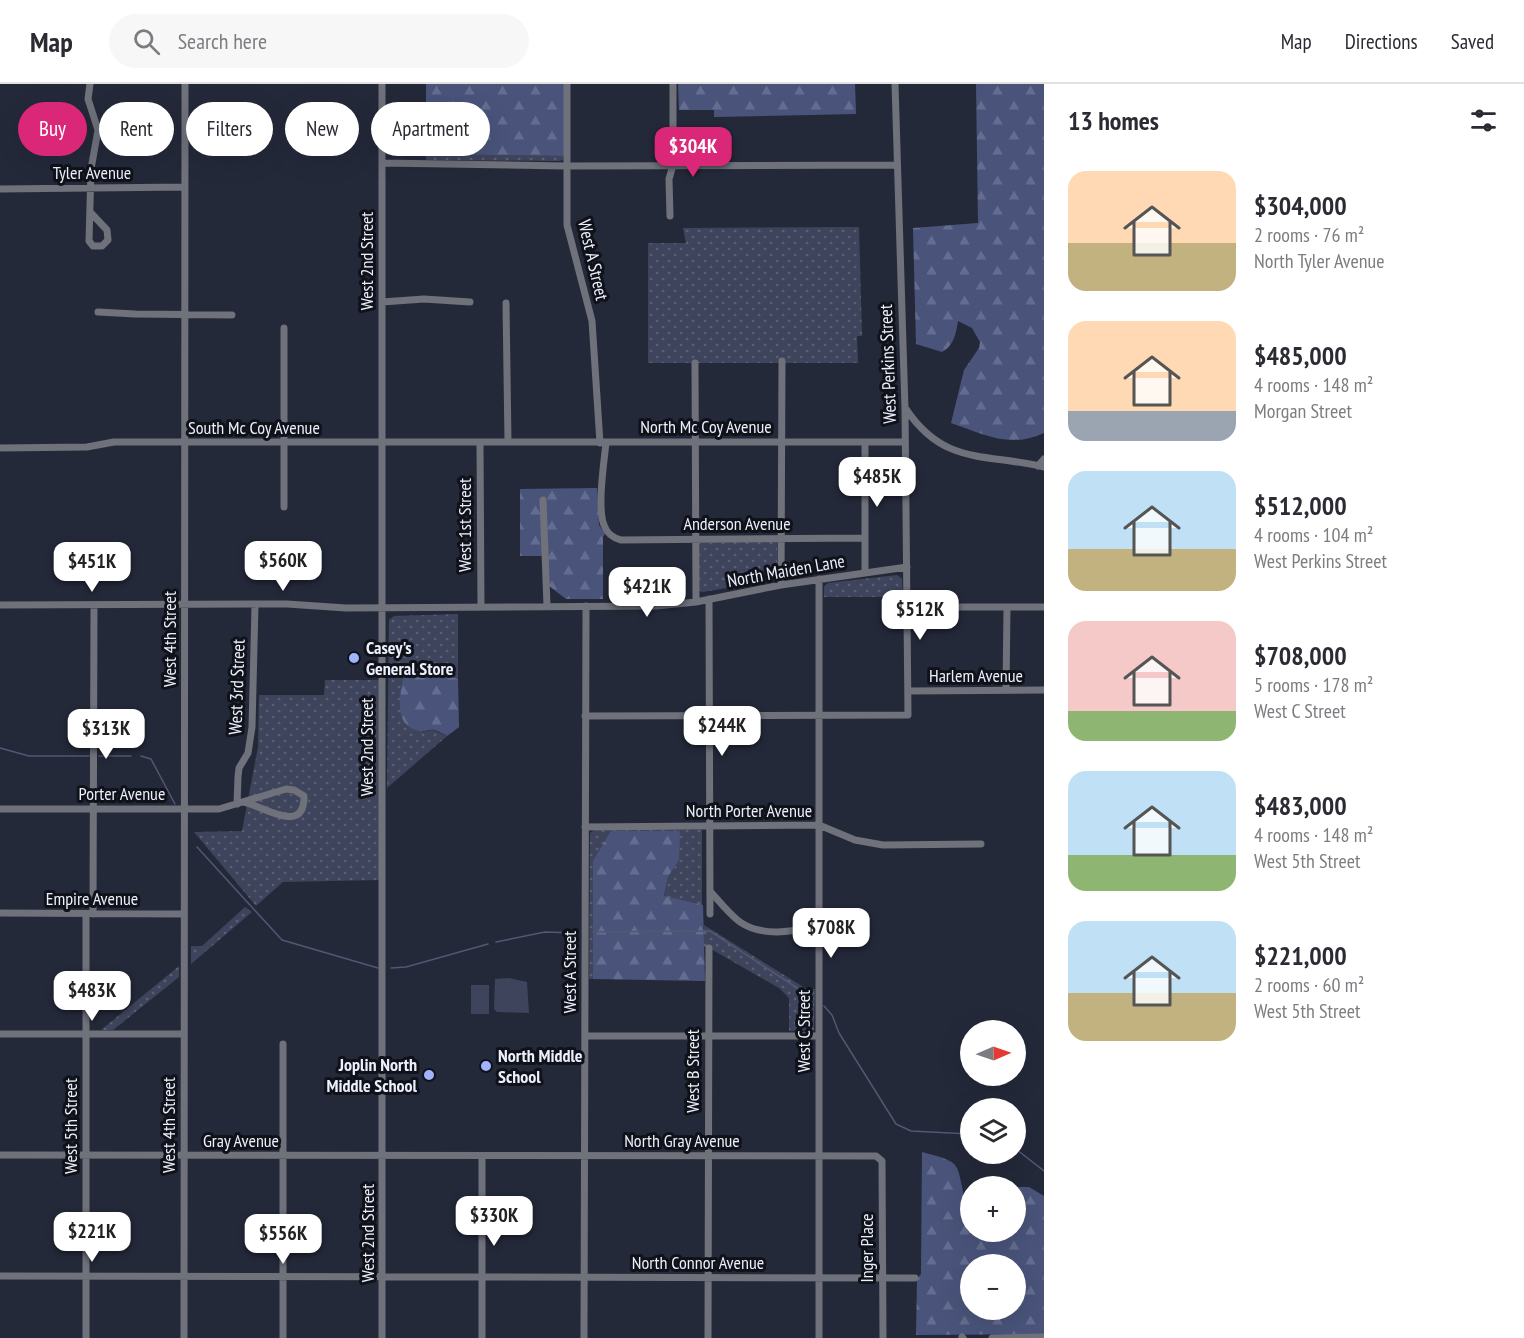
<!DOCTYPE html>
<meta charset="utf-8">
<style>
:root{--surface:#fff;--page:#f7f7f7;--text:#2b2b33;--muted:#7c7c81;--line:#e1e1e2;--accent:#db2777}
body{margin:0;font-family:"PT Sans Narrow",sans-serif;background:var(--page);color:var(--text);height:100vh;display:flex;flex-direction:column;font-size:22px;white-space:nowrap}
*{box-sizing:border-box;margin:0}
p{font-size:20px;color:var(--muted)}
.icon{flex:none;width:33px;height:33px;fill:none;stroke:currentColor;stroke-width:2;stroke-linecap:round;stroke-linejoin:round}
.map{position:relative;flex:1;overflow:hidden}
.drawer{display:flex;flex-direction:column;background:var(--surface);width:480px}
.drawer>*{flex:none}
.guide{position:absolute;left:18px;top:18px;width:570px;height:54px;display:flex;gap:12px}
.needle{width:39px;rotate:88deg}
.controls{position:absolute;left:960px;top:936px;display:grid;gap:12px}
.controls a{display:grid;place-items:center;width:66px;height:66px;border-radius:50%;background:var(--surface);box-shadow:0 6px 24px #0002;font-size:30px}
.price{position:absolute;translate:-50% -51px;padding:0 14px;border-radius:12px;background:#fff;color:#222;font-size:20px;line-height:39px;filter:drop-shadow(0 2px 3px #0008)}
.price::after{content:'';position:absolute;left:50%;top:36px;width:18px;height:14px;margin-left:-9px;background:inherit;clip-path:polygon(0 0,100% 0,50% 100%)}
.price.on{background:var(--accent);color:#fff}
ul{padding:0;list-style:none}
li{display:flex;align-items:center;gap:18px;height:150px;padding:0 24px}
li span{display:grid;place-items:center;flex:none;width:168px;height:120px;border-radius:18px;color:#555}
li>.icon{margin-inline-start:auto}
span .icon{width:72px;height:72px;fill:#fffc;stroke-width:1}
li b{font-size:26px}
h2{display:flex;justify-content:space-between;align-items:center;height:72px;padding:0 24px;font-size:26px}
.tag{padding:0 21px;border-radius:27px;background:var(--surface);box-shadow:0 6px 24px #0002;font-size:21px;line-height:54px}
.tag.on{background:var(--accent);color:#fff}
header{display:flex;align-items:center;gap:36px;box-sizing:border-box;height:84px;padding:0 30px;background:var(--surface);border-bottom:2px solid var(--line)}
header strong{font-size:28px}
nav{display:flex;gap:33px;margin-inline-start:auto;font-size:21px}
.search{width:420px;height:54px;background:var(--page);display:flex;align-items:center;gap:15px;box-sizing:border-box;padding:0 21px;border-radius:33px;color:var(--muted);font-size:22px}
main{display:flex;flex:1;min-height:0}
.map>svg:first-child{display:block}
</style>
<header>
<strong>Map</strong>
<div class="search"><svg class="icon" aria-label="search" viewBox="0 0 24 24"><circle cx="10" cy="10" r="6"/><path d="M15 15l6 6"/></svg>Search here</div>
<nav><a>Map</a><a>Directions</a><a>Saved</a></nav>
</header>
<main>
<div class="map">
<svg width="1044" height="1254" viewBox="0 0 1044 1254">
<defs>
<pattern id="grass-dots" width="8" height="8" patternUnits="userSpaceOnUse" patternTransform="scale(1.5)"><rect width="8" height="8" fill="#3e445b"/><path d="M2 2h.1M6 6h.1" fill="none" stroke="#5a5f73" stroke-width="1.8" stroke-linecap="round"/></pattern>
<pattern id="forest-firs" width="22" height="20" patternUnits="userSpaceOnUse" patternTransform="scale(1.5)"><rect width="22" height="20" fill="#4a547b"/><path d="M5 1l3.5 6h-7zM16 11l3.5 6h-7z" fill="#646d8f"/></pattern>
</defs>
<rect width="100%" height="100%" fill="#24293a"/>
<!-- grass -->
<path fill="url(#grass-dots)" d="M 426,70 L 564,72 L 563,76 L 559,77 L 426,76 Z
M 859,143 L 862,252 L 857,252 L 858,279 L 648,279 L 648,159 L 686,159 L 683,144 Z
M 777,457 L 777,492 L 774,496 L 703,508 L 699,507 L 699,459 Z
M 897,491 L 902,495 L 903,513 L 824,513 L 824,503 L 828,499 Z
M 458,530 L 458,595 L 443,588 L 422,648 L 433,646 L 447,652 L 387,704 L 389,536 L 394,532 Z
M 325,596 L 379,596 L 379,796 L 283,798 L 256,822 L 194,748 L 242,747 L 258,663 L 259,611 L 324,611 Z
M 595,746 L 702,746 L 702,821 L 664,813 L 668,793 L 679,776 L 593,777 L 593,895 L 589,895 L 590,749 Z
M 245,823 L 252,828 L 191,880 L 191,862 L 202,862 Z
M 704,841 L 805,904 L 815,905 L 814,946 L 789,947 L 789,914 L 779,904 L 711,865 L 704,863 Z
M 179,882 L 179,893 L 113,946 L 101,946 Z"/>
<!-- forest -->
<path fill="url(#forest-firs)" fill-rule="evenodd" d="M 426,0 L 564,0 L 564,72 L 426,70 Z
M 678,0 L 855,0 L 856,30 L 714,33 L 714,26 L 679,26 Z
M 976,0 L 1044,0 L 1044,349 C 1010,365 983,350 951,339 L 964,286 L 979,264 L 980,258 L 972,244 L 958,237 C 956,249 954,262 942,268 L 916,260 L 913,144 L 978,139 Z
M 597,404 L 599,441 L 605,450 L 603,453 L 603,515 L 566,515 L 549,502 L 544,472 L 520,472 L 520,405 Z
M 437,587 L 458,595 L 459,643 L 447,652 C 444,650 438,647 434,646 C 430,645 425,648 420,647 C 394,642 399,615 403,595 L 408,592 Z
M 611,747 L 680,747 L 679,776 L 668,793 L 664,812 L 703,821 L 705,897 L 593,895 L 593,777 Z
M 922,1068 C 962,1079 956,1076 965,1116 L 970,1115 L 970,1148 L 1016,1148 L 1016,1103 L 1029,1103 L 1044,1112 L 1044,1250 L 916,1251 L 917,1195 L 921,1190 ZM 970,1180 L 1016,1180 L 1016,1226 L 970,1226 Z"/>
<!-- park -->
<path fill="#3e445b" d="M 509,894 L 527,898 L 529,929 L 497,928 L 494,925 L 495,895 Z
M 471,901 L 489,901 L 489,930 L 471,930 Z"/>
<g fill="none" stroke-linecap="round" stroke-linejoin="round">
<!-- stream -->
<path stroke="#525773" stroke-width="1.5" d="M 0,664 L 29,672 L 89,672
M 99,672 L 131,672
M 141,672 L 151,675 L 175,720
M 197,763 L 282,856 L 378,884
M 592,848 L 710,847 L 814,915
M 496,858 L 545,848 L 578,849
M 391,884 L 406,883 L 488,860
M 824,922 L 832,931 L 839,949 L 896,1040 L 911,1047 L 970,1050
M 1016,1065 L 1044,1087"/>
<!-- minor -->
<path stroke="#6f717b" stroke-width="7" d="M 90,0 L 88,15 L 98,46 L 91,85 L 89,157 L 93,162 L 102,162 L 108,156 L 107,146 L 91,129
M 382,0 L 382,1254
M 567,0 L 567,141 L 592,237 L 600,359
M 382,79 L 566,82 L 897,81
M 0,105 L 185,103
M 670,132 L 669,95 L 673,81 L 673,0
M 382,218 L 424,215 L 470,218
M 506,219 L 508,358
M 98,228 L 135,230 L 232,231
M 284,244 L 284,423
M 695,279 L 696,518
M 906,325 C 944,382 986,369 1044,383
M 865,358 L 865,489
M 480,359 L 481,523
M 606,359 C 604,378 597,424 604,441 C 607,450 613,454 621,456 L 865,454
M 0,364 L 87,363 L 114,358 L 905,358
M 1038,382 L 1044,375
M 543,416 L 547,522
M 781,501 L 782,277
M 709,515 L 710,830
M 0,521 L 287,520 L 346,524 L 656,522 L 696,518 L 781,501 L 907,483
M 907,523 L 1044,523
M 1006,606 L 1007,523
M 908,607 L 1044,606
M 585,632 L 908,631 L 905,325 L 895,0
M 237,720 L 238,693 L 239,684 L 248,669 L 252,643 L 255,521
M 0,725 L 219,725 L 286,705 L 294,706 L 304,712 C 305,754 259,719 242,718
M 585,743 L 819,741 L 855,756 L 883,761 L 981,760
M 710,807 C 719,817 729,830 740,838 C 763,854 794,847 819,842
M 0,829 L 184,830
M 93,830 L 94,522
M 0,950 L 184,950
M 585,952 L 819,952
M 283,960 L 283,1254
M 0,1071 L 876,1072 L 882,1077 L 883,1254
M 0,1192 L 915,1194
M 962,1253 L 963,1254
M 86,1254 L 86,830
M 184,1254 L 185,0
M 482,1254 L 482,1072
M 584,1254 L 586,522
M 708,1254 L 709,864
M 819,1254 L 819,495
M 992,1254 L 1044,1253"/>
</g>
<!-- markers -->
<g fill="#a0b3fd" stroke="#10121a" stroke-width="2">
<circle cx="354" cy="574" r="6"/>
<circle cx="486" cy="982" r="6"/>
<circle cx="429" cy="991" r="6"/>
</g>
<g text-anchor="middle" stroke-width="6" stroke-linejoin="round" paint-order="stroke">
<!-- street labels -->
<g font-size="18" fill="#eceffc" stroke="#10121a">
<text x="92" y="95">Tyler Avenue</text>
<text transform="translate(593 176) rotate(77)" y="6">West A Street</text>
<text transform="translate(367 177) rotate(-90)" y="6">West 2nd Street</text>
<text transform="translate(888 280) rotate(-92)" y="6">West Perkins Street</text>
<text x="706" y="349">North Mc Coy Avenue</text>
<text x="254" y="350">South Mc Coy Avenue</text>
<text x="737" y="446">Anderson Avenue</text>
<text transform="translate(465 441) rotate(-90)" y="6">West 1st Street</text>
<text transform="translate(786 487) rotate(-10)" y="6">North Maiden Lane</text>
<text transform="translate(170 555) rotate(-90)" y="6">West 4th Street</text>
<text x="976" y="598">Harlem Avenue</text>
<text transform="translate(237 603) rotate(-88)" y="6">West 3rd Street</text>
<text transform="translate(367 663) rotate(-90)" y="6">West 2nd Street</text>
<text x="122" y="716">Porter Avenue</text>
<text x="749" y="733">North Porter Avenue</text>
<text x="92" y="821">Empire Avenue</text>
<text transform="translate(570 888) rotate(-90)" y="6">West A Street</text>
<text transform="translate(804 947) rotate(-90)" y="6">West C Street</text>
<text transform="translate(693 987) rotate(-90)" y="6">West B Street</text>
<text transform="translate(169 1041) rotate(-90)" y="6">West 4th Street</text>
<text transform="translate(71 1042) rotate(-90)" y="6">West 5th Street</text>
<text x="241" y="1063">Gray Avenue</text>
<text x="682" y="1063">North Gray Avenue</text>
<text transform="translate(368 1149) rotate(-90)" y="6">West 2nd Street</text>
<text transform="translate(867 1164) rotate(-90)" y="6">Inger Place</text>
<text x="698" y="1185">North Connor Avenue</text>
</g>
<!-- poi labels -->
<g font-size="18" font-weight="bold" fill="#eceffc" stroke="#10121a" text-anchor="start">
<text x="366" y="570">Casey's<tspan x="366" dy="21">General Store</tspan></text>
<text x="498" y="978">North Middle<tspan x="498" dy="21">School</tspan></text>
<text x="417" y="987" text-anchor="end">Joplin North<tspan x="417" dy="21">Middle School</tspan></text>
</g>
</g>
</svg>
<div class="controls">
<a><svg class="needle" viewBox="-14 -14 28 28"><path d="M0-13l5 13h-10z" fill="#e53935"/><path d="M0 13l5-13h-10z" fill="#7c7c81"/></svg></a>
<a><svg class="icon" aria-label="layers" viewBox="0 0 24 24"><path d="M12 4l9 5-9 5-9-5zM3 14l9 5 9-5"/></svg></a>
<a>+</a>
<a>−</a>
</div>
<b class="price on" style="left:693px;top:94px">$304K</b>
<b class="price" style="left:877px;top:424px">$485K</b>
<b class="price" style="left:283px;top:508px">$560K</b>
<b class="price" style="left:92px;top:509px">$451K</b>
<b class="price" style="left:647px;top:534px">$421K</b>
<b class="price" style="left:920px;top:557px">$512K</b>
<b class="price" style="left:722px;top:673px">$244K</b>
<b class="price" style="left:106px;top:676px">$313K</b>
<b class="price" style="left:831px;top:875px">$708K</b>
<b class="price" style="left:92px;top:938px">$483K</b>
<b class="price" style="left:494px;top:1163px">$330K</b>
<b class="price" style="left:92px;top:1179px">$221K</b>
<b class="price" style="left:283px;top:1181px">$556K</b>
<div class="guide">
<a class="tag on">Buy</a>
<a class="tag">Rent</a>
<a class="tag">Filters</a>
<a class="tag">New</a>
<a class="tag">Apartment</a>
</div>
</div>
<section class="drawer">
<h2>13 homes<svg class="icon" aria-label="filters" viewBox="0 0 24 24"><path d="M4 7h16M4 17h16"/><circle cx="9" cy="7" r="2"/><circle cx="15" cy="17" r="2"/></svg></h2>
<ul>
<li><span style="background:linear-gradient(#ffd9b3 60%,#c2b280 0)"><svg class="icon" aria-label="home" viewBox="0 0 24 24"><path d="M3 11l9-7 9 7M6 9v11h12V9"/></svg></span><div><b>$304,000</b><p>2 rooms · 76 m²</p><p>North Tyler Avenue</p></div></li>
<li><span style="background:linear-gradient(#ffd9b3 75%,#9aa5b1 0)"><svg class="icon" aria-label="home" viewBox="0 0 24 24"><path d="M3 11l9-7 9 7M6 9v11h12V9"/></svg></span><div><b>$485,000</b><p>4 rooms · 148 m²</p><p>Morgan Street</p></div></li>
<li><span style="background:linear-gradient(#bfe0f5 65%,#c2b280 0)"><svg class="icon" aria-label="home" viewBox="0 0 24 24"><path d="M3 11l9-7 9 7M6 9v11h12V9"/></svg></span><div><b>$512,000</b><p>4 rooms · 104 m²</p><p>West Perkins Street</p></div></li>
<li><span style="background:linear-gradient(#f6c9c9 75%,#8fb573 0)"><svg class="icon" aria-label="home" viewBox="0 0 24 24"><path d="M3 11l9-7 9 7M6 9v11h12V9"/></svg></span><div><b>$708,000</b><p>5 rooms · 178 m²</p><p>West C Street</p></div></li>
<li><span style="background:linear-gradient(#bfe0f5 70%,#8fb573 0)"><svg class="icon" aria-label="home" viewBox="0 0 24 24"><path d="M3 11l9-7 9 7M6 9v11h12V9"/></svg></span><div><b>$483,000</b><p>4 rooms · 148 m²</p><p>West 5th Street</p></div></li>
<li><span style="background:linear-gradient(#bfe0f5 60%,#c2b280 0)"><svg class="icon" aria-label="home" viewBox="0 0 24 24"><path d="M3 11l9-7 9 7M6 9v11h12V9"/></svg></span><div><b>$221,000</b><p>2 rooms · 60 m²</p><p>West 5th Street</p></div></li>
</ul>
</section>
</main>
